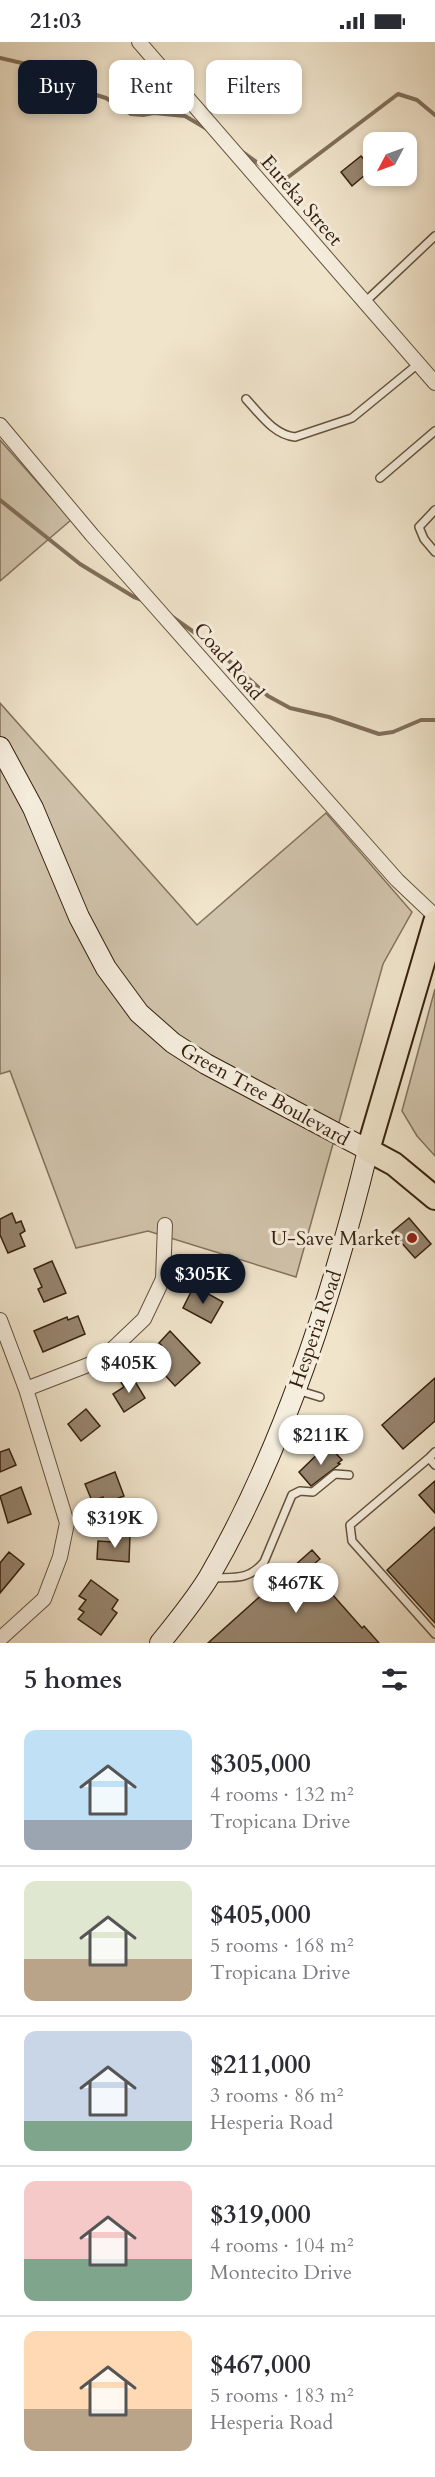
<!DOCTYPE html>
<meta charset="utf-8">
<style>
:root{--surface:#fff;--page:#f2f2f3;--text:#2b2b33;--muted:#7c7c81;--line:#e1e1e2;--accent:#111827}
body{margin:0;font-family:Cardo,serif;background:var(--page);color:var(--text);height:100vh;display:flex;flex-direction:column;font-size:22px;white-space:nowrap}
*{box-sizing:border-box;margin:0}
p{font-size:20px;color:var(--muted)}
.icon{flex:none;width:33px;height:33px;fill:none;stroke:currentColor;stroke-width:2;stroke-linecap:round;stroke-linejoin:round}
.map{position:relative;height:1601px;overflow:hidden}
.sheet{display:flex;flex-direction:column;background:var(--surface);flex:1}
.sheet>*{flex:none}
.guide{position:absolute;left:18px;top:18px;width:399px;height:54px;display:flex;gap:12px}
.needle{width:39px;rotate:229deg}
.buttons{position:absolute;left:363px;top:90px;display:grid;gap:12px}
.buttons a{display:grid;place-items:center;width:54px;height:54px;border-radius:12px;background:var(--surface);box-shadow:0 3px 9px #0003;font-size:30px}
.price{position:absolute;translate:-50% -51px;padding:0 14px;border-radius:21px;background:#fff;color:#222;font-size:20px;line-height:39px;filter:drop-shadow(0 2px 3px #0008)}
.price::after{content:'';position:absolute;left:50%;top:36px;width:18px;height:14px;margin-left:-9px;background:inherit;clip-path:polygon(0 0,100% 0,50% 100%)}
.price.on{background:var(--accent);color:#fff}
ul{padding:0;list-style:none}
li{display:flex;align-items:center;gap:18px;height:150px;padding:0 24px}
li+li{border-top:2px solid var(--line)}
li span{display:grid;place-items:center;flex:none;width:168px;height:120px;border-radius:12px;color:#555}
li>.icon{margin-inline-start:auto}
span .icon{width:72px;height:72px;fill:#fffc;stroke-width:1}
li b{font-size:26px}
h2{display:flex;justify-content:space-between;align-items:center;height:72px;padding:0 24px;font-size:26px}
.pill{padding:0 21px;border-radius:12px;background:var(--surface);box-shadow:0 3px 9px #0003;font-size:21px;line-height:54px}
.pill.on{background:var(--accent);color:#fff}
.status{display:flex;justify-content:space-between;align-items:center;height:42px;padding:0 30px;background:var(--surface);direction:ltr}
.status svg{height:16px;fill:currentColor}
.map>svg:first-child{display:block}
</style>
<div class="status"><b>21:03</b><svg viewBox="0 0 49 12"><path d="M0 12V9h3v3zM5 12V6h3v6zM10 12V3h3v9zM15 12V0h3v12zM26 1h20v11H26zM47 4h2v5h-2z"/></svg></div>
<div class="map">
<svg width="435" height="1601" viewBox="0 0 435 1601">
<rect width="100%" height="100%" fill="#f0e4cb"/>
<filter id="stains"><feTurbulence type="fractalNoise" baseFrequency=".00333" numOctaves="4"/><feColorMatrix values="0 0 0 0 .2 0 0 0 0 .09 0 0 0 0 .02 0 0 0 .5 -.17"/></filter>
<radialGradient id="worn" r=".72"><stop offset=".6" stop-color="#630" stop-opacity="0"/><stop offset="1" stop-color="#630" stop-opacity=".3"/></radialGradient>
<!-- green -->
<path fill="#d0c3ab" stroke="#83725c" stroke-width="1.5" d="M 0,398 L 71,478 L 0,539 Z
M 0,661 L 197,883 L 326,771 L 412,870 L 383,922 L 296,1235 L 148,1189 L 76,1206 L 10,1029 L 0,1032 Z
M 435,947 L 435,1114 L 417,1094 L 402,1069 Z"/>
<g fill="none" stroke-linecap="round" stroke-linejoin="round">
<!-- stream -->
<path stroke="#806e59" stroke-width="4" d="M 0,16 L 26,22 L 61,42 L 106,56 L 131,72 L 143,73 L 154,71 L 185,74 L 207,87
M 241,109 L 283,139 L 398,52 L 417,58 L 435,73
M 0,458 L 80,522 L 134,555 L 145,559
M 171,574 L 208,600 L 268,654 L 290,666 L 329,675 L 379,692 L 393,690 L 421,678 L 435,678"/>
</g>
<!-- building -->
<path fill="#978670" stroke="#36210e" stroke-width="1.5" d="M 361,114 L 372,127 L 352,144 L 341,130 Z
M 12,1171 L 16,1181 L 21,1179 L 25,1189 L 20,1192 L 25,1204 L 8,1211 L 0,1193 L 0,1177 Z
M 409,1176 L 431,1202 L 415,1216 L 392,1190 Z
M 52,1219 L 66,1251 L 44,1260 L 38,1247 L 42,1245 L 34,1227 Z
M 194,1244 L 223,1260 L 211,1281 L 183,1266 Z
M 78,1274 L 85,1292 L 43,1310 L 34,1289 L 67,1275 L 68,1278 Z
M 170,1289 L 200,1321 L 175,1344 L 154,1321 L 167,1309 L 159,1301 Z
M 131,1333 L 145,1356 L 124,1370 L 113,1352 L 124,1345 L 121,1340 Z
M 435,1336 L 435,1379 L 403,1407 L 382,1383 Z
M 86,1367 L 100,1384 L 81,1399 L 68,1382 Z
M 329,1404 L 342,1418 L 338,1421 L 340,1422 L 311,1444 L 299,1430 L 325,1405 Z
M 9,1407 L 16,1423 L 0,1430 L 0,1410 Z
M 115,1430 L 124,1454 L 105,1461 L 103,1455 L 92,1459 L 85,1442 Z
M 435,1439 L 435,1471 L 419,1453 Z
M 21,1445 L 31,1472 L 8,1481 L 0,1454 Z
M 435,1485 L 435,1581 L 387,1528 Z
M 114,1492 L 130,1493 L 129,1520 L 97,1517 L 98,1499 L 114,1500 Z
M 312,1508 L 320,1517 L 309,1526 L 362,1586 L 364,1584 L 379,1601 L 208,1601 Z
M 9,1510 L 24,1522 L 0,1551 L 0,1521 Z
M 91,1538 L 118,1558 L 112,1567 L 117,1571 L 101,1593 L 78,1577 L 84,1570 L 79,1567 L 86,1558 L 79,1554 Z"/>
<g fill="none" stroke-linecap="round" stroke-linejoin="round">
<!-- service casing -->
<g stroke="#64523d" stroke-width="10">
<path id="service" d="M 365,260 L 435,194
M 246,357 C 260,372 274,393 295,395 L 352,376 L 418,322
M 380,436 L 435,389
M 435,468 L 419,485 L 424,497 L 435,510
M 297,1348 L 320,1355
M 435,1410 L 429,1416 L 435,1423
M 429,1416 L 350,1483 L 352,1499 L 435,1592
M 211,1536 C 234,1535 248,1539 264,1520 L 292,1453 L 300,1449 L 313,1450 L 335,1432 L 349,1433"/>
</g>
<!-- minor casing -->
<g stroke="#64523d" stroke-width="16">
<path id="minor" d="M 139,0 L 435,341
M 0,383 L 92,493 L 397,838 L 435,874
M 0,1278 L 26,1347 L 67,1481 L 60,1515 L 44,1557 L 0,1597
M 26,1347 L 101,1318 L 144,1277 L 163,1237 L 165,1183"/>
</g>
<!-- secondary casing -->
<g stroke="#36210e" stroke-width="22">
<path id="secondary" d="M 0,705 L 33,766 L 79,875 L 106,926 L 139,971 L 173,1001 L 206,1022 L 368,1108 C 333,1252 284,1406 209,1535 C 195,1558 177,1580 160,1601"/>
</g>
<!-- primary casing -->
<g stroke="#36210e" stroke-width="26">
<path id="primary" d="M 435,880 L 368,1108 L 394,1122 L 435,1156"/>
</g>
<!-- service -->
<use href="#service" stroke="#f5eddd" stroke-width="7"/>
<!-- minor -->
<use href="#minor" stroke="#f5eddd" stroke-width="14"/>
<!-- secondary -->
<use href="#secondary" stroke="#f5eddd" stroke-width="20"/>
<!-- primary -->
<use href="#primary" stroke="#f0e4cb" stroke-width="22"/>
</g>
<!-- markers -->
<circle fill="#8f2418" stroke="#f5eddd" stroke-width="2" cx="412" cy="1196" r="6"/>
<g text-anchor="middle" stroke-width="6" stroke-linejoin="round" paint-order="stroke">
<!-- street labels -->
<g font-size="20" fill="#36210e" stroke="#f5eddd">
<text transform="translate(302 158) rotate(49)" y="7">Eureka Street</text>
<text transform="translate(229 619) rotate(49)" y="7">Coad Road</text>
<text transform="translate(265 1052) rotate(29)" y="7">Green Tree Boulevard</text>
<text transform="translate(315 1287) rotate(-71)" y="7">Hesperia Road</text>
</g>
<!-- poi labels -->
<g font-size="20" fill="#36210e" stroke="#f5eddd" text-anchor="end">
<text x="400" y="1203">U-Save Market</text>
</g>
</g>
<rect width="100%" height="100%" filter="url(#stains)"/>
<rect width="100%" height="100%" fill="url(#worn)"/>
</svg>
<div class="buttons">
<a><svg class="needle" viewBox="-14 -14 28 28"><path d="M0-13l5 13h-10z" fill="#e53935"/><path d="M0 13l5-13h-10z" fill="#7c7c81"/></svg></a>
</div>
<b class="price on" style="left:203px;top:1263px">$305K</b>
<b class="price" style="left:129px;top:1352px">$405K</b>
<b class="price" style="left:321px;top:1424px">$211K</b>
<b class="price" style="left:115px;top:1507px">$319K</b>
<b class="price" style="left:296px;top:1572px">$467K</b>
<div class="guide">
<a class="pill on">Buy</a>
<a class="pill">Rent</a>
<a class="pill">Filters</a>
</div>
</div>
<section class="sheet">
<h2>5 homes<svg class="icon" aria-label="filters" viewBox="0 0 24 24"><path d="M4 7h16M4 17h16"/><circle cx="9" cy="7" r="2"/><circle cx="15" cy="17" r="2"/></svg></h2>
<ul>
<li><span style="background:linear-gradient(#bfe0f5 75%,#9aa5b1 0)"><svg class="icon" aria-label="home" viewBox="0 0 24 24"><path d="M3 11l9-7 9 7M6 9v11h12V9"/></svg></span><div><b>$305,000</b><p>4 rooms · 132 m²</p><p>Tropicana Drive</p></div></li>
<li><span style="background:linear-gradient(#dfe7d0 65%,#b9a48a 0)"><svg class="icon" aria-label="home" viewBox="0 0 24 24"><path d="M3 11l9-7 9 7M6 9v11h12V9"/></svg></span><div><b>$405,000</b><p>5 rooms · 168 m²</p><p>Tropicana Drive</p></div></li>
<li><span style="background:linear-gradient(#c9d6e8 75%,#7fa58c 0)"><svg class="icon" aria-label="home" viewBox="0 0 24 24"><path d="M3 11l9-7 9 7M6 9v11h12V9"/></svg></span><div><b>$211,000</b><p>3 rooms · 86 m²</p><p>Hesperia Road</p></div></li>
<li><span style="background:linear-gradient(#f6c9c9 65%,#7fa58c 0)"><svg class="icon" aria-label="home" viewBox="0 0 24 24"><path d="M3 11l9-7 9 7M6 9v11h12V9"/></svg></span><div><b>$319,000</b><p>4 rooms · 104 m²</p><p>Montecito Drive</p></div></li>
<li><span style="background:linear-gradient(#ffd9b3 65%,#b9a48a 0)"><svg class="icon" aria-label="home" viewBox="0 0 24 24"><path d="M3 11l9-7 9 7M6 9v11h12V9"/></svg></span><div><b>$467,000</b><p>5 rooms · 183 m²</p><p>Hesperia Road</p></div></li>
</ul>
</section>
